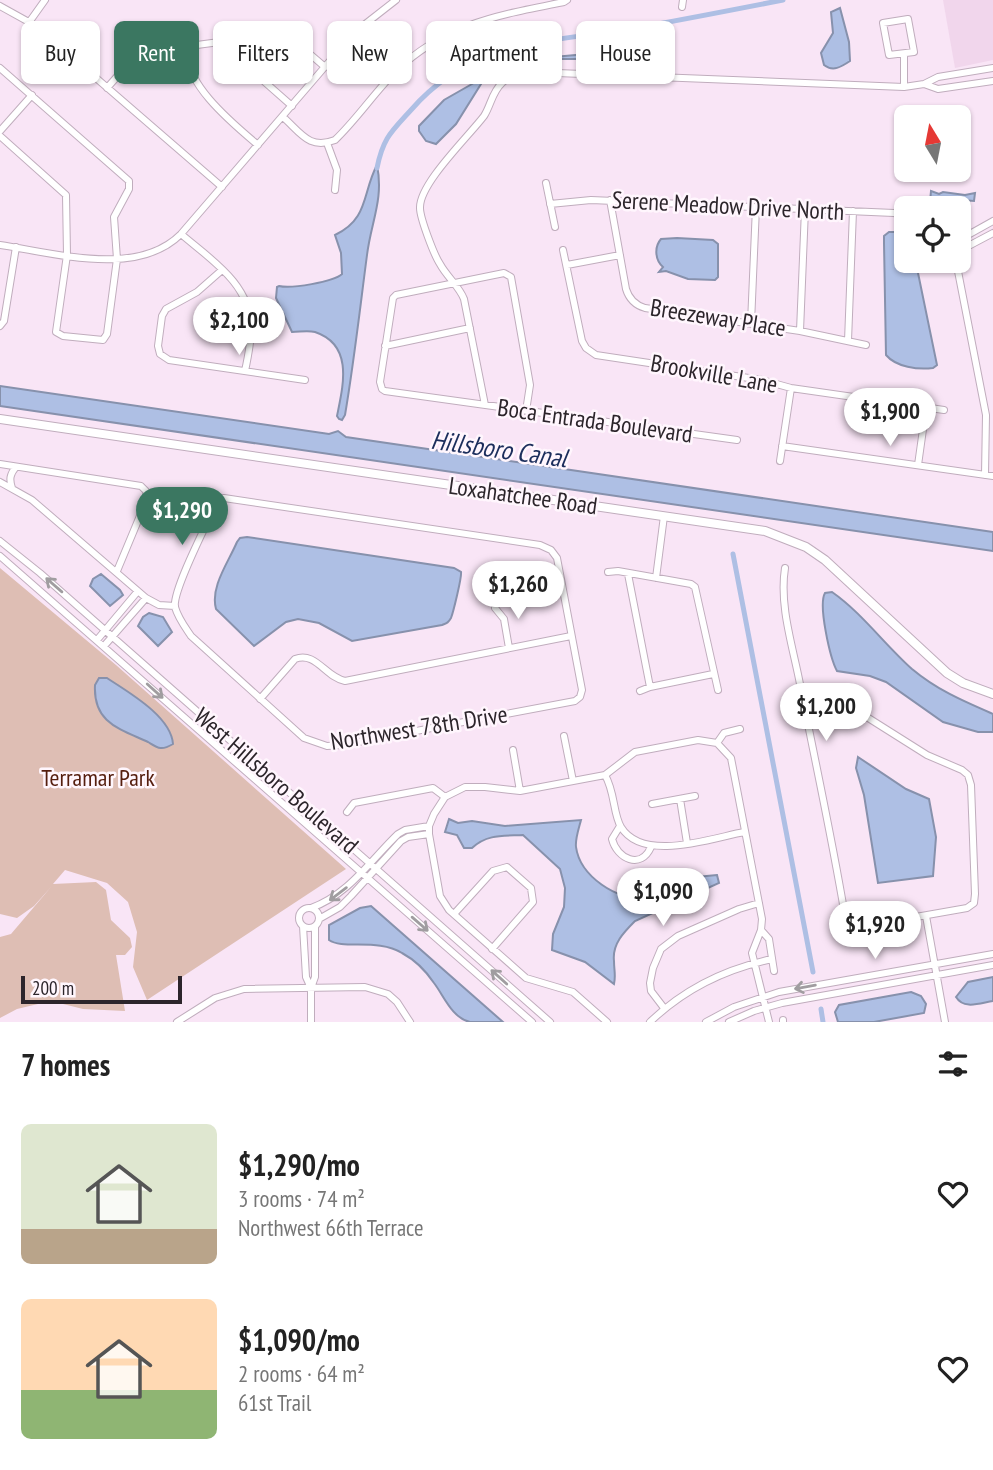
<!DOCTYPE html>
<meta charset="utf-8">
<style>
:root{--surface:#fff;--page:#f2f2f2;--text:#222;--muted:#767676;--accent:#3b7761}
body{margin:0;font-family:"PT Sans Narrow",sans-serif;background:var(--page);color:var(--text);height:100vh;display:flex;flex-direction:column;font-size:26px;white-space:nowrap}
*{box-sizing:border-box;margin:0}
p{font-size:23px;color:var(--muted)}
.icon{flex:none;width:38px;height:38px;fill:none;stroke:currentColor;stroke-width:2;stroke-linecap:round;stroke-linejoin:round}
.map{position:relative;height:1022px;overflow:hidden}
.side{display:flex;flex-direction:column;background:var(--surface);flex:1}
.side>*{flex:none}
.hud{position:absolute;left:21px;top:21px;width:952px;height:63px;display:flex;gap:14px}
.needle{width:46px;rotate:350deg}
.fabs{position:absolute;left:894px;top:105px;display:grid;gap:14px}
.fabs a{display:grid;place-items:center;width:77px;height:77px;border-radius:10px;background:var(--surface);box-shadow:0 2px 5px #0004;font-size:35px}
.scale{position:absolute;left:21px;bottom:18px;width:161px;box-sizing:border-box;padding-left:7px;border:4px solid #2c252b;border-top:0;font-size:19px;line-height:24px;white-space:nowrap;color:#2c252b;-webkit-text-stroke:5px #fff6fd;paint-order:stroke}
.price{position:absolute;translate:-50% -60px;padding:0 16px;border-radius:24px;background:#fff;color:#222;font-size:23px;line-height:46px;filter:drop-shadow(0 2px 4px #0008)}
.price::after{content:'';position:absolute;left:50%;top:42px;width:21px;height:16px;margin-left:-10px;background:inherit;clip-path:polygon(0 0,100% 0,50% 100%)}
.price.active{background:var(--accent);color:#fff}
ul{padding:0;list-style:none}
li{display:flex;align-items:center;gap:21px;height:175px;padding:0 21px}
li span{display:grid;place-items:center;flex:none;width:196px;height:140px;border-radius:10px;color:#555}
li>.icon{margin-inline-start:auto}
span .icon{width:84px;height:84px;fill:#fffc;stroke-width:1}
li b{font-size:30px}
h2{display:flex;justify-content:space-between;align-items:center;height:84px;padding:0 21px;font-size:30px}
.chip{padding:0 24px;border-radius:10px;background:var(--surface);box-shadow:0 2px 5px #0004;font-size:24px;line-height:63px}
.chip.active{background:var(--accent);color:#fff}
.map>svg:first-child{display:block}
</style>
<div class="map">
<svg width="993" height="1022" viewBox="0 0 993 1022">
<rect width="100%" height="100%" fill="#f9e5f6"/>
<!-- built -->
<path fill="#f1d6ec" d="M 943,0 L 993,0 L 993,60 L 955,68 Z"/>
<!-- green -->
<path fill="#debeb4" d="M 0,568 L 116,665 L 346,869 L 147,1000 L 133,967 L 137,932 L 128,902 L 107,883 L 65,870 L 53,884 L 96,882 L 106,890 L 111,920 L 130,938 L 132,947 L 125,955 L 116,955 L 125,1011 L 83,1009 L 59,1003 L 38,1004 L 17,1009 L 0,1018 L 0,937 L 11,934 L 51,887 L 34,906 L 17,918 L 0,914 Z"/>
<!-- water -->
<path fill="#aebfe4" stroke="#8791ac" stroke-width="2" d="M 840,8 L 849,42 L 850,61 C 841,67 833,72 824,65 L 821,53 L 833,33 L 831,12 Z
M 645,41 L 649,42 L 652,47 L 652,58 L 641,64 L 591,59 L 531,59 L 587,54 Z
M 486,76 L 456,124 L 436,144 L 426,141 L 419,131 L 419,126 L 444,100 Z
M 377,165 C 384,199 371,222 367,255 C 360,308 354,362 345,415 L 342,420 L 339,419 L 337,416 C 343,386 354,345 315,332 C 307,330 300,332 292,332 L 276,298 L 277,287 L 279,286 C 291,289 333,282 342,274 L 341,253 L 335,235 C 369,219 362,193 377,165 Z
M 931,191 L 939,194 L 943,192 L 965,195 L 975,193 L 974,201 L 962,200 L 959,210 L 937,208 L 934,208 L 934,202 L 930,202 Z
M 889,232 L 897,232 L 906,236 L 906,261 L 927,261 L 918,273 L 937,365 L 933,368 C 918,370 896,367 886,355 L 884,243 L 884,236 Z
M 677,238 L 713,240 L 718,244 L 718,277 L 715,280 L 688,279 L 666,271 L 659,272 L 663,267 C 655,260 654,247 661,239 Z
M 0,386 L 329,434 L 338,431 L 346,437 L 993,532 L 993,551 L 0,406 Z
M 247,537 L 454,568 L 461,572 C 462,577 453,613 451,618 C 448,623 447,623 442,625 L 352,641 L 319,623 L 298,619 L 286,622 L 254,646 L 216,609 C 210,587 228,563 237,542 L 240,538 Z
M 101,574 L 120,590 L 123,595 L 110,606 L 90,586 L 93,579 Z
M 832,592 C 862,613 884,644 912,669 C 937,690 963,701 993,714 L 993,732 L 978,732 L 943,722 L 886,682 L 870,676 L 837,671 C 830,658 818,605 825,593 Z
M 149,613 L 163,617 L 172,632 L 158,646 L 138,626 L 143,617 Z
M 99,678 L 107,678 C 128,692 171,716 173,744 C 161,751 158,748 148,742 C 120,729 93,723 95,685 Z
M 858,757 L 906,789 L 929,799 L 936,837 L 933,876 L 878,883 L 864,795 L 856,768 Z
M 449,819 L 458,823 L 472,821 L 505,826 L 581,820 C 579,828 575,839 576,847 C 580,876 617,901 645,898 C 655,897 665,887 674,883 C 687,878 703,876 717,875 L 719,883 L 635,921 C 624,932 612,944 614,961 C 614,970 616,976 614,984 L 585,962 L 552,950 L 553,934 L 564,907 L 565,888 L 560,869 L 523,835 C 503,836 487,834 472,848 L 464,848 L 457,835 L 445,832 Z
M 371,906 L 503,1022 C 493,1022 480,1022 470,1022 C 452,1018 444,996 434,983 C 426,971 415,960 402,953 C 378,938 343,950 329,940 L 329,925 L 360,908 Z
M 993,977 L 993,1001 C 980,1003 964,1010 956,997 L 968,982 Z
M 911,992 L 921,996 L 926,1004 L 924,1013 L 874,1022 L 838,1022 L 835,1012 L 839,1005 Z"/>
<g fill="none" stroke-linecap="round" stroke-linejoin="round">
<!-- canal -->
<path stroke="#aebfe4" stroke-width="5" d="M 377,168 C 383,138 391,132 411,110 C 472,40 545,43 630,29 C 681,20 732,10 783,0
M 733,554 L 813,972
M 821,1009 L 823,1022"/>
<!-- minor casing -->
<g stroke="#c0adbd" stroke-width="8">
<path id="minor" d="M 0,6 L 36,26 L 222,187
M 682,7 L 683,0
M 908,19 L 914,52 L 889,55 L 883,23 Z
M 30,21 L 45,0
M 291,38 L 325,67
M 904,55 L 904,87
M 0,68 L 129,181 L 129,189 L 114,217 L 117,259 L 107,334 L 103,340 L 63,336 L 56,332 L 67,255 L 66,195 L 0,136
M 924,84 L 938,89 L 993,81
M 107,88 L 129,63
M 283,117 C 301,133 309,150 335,140 C 357,119 374,93 396,71 C 446,23 500,15 564,2 L 567,0
M 0,131 L 32,95
M 327,143 L 337,170 L 335,190
M 258,145 C 238,128 177,79 191,49 L 197,45 L 234,40 L 239,46 L 250,69 L 292,106
M 546,183 L 555,227
M 610,200 L 626,289 C 629,299 635,305 645,308 L 800,331 L 866,345
M 550,204 L 591,200 L 894,213 L 906,216
M 181,234 C 210,259 251,284 251,328 C 251,342 248,357 245,371
M 959,240 L 993,221
M 0,245 C 55,253 137,278 181,234 L 341,48 L 364,25 L 396,0
M 563,250 L 582,341 L 586,348 L 596,355 L 762,380 L 791,388 L 944,410
M 959,251 L 993,233
M 956,261 L 986,415 L 985,475
M 567,265 L 620,255
M 222,270 L 197,292 L 166,309 L 162,316 L 158,346 L 160,354 L 169,360 L 305,380
M 751,323 L 756,207
M 0,326 L 4,321 L 16,247
M 800,331 L 805,209
M 848,341 L 853,211
M 385,346 L 470,328
M 485,405 L 464,299 C 459,286 447,277 440,264 C 434,255 420,218 420,208 C 419,184 468,137 484,116 C 491,105 492,92 502,83 C 510,75 520,73 532,72 L 904,87 L 924,84 L 938,77 L 993,68
M 526,411 L 530,385 L 511,277 L 504,273 L 396,295 L 393,298 L 380,382 L 382,389 L 385,391 L 737,440
M 782,446 L 993,476
M 780,461 L 791,388
M 0,464 L 141,486 L 146,491 L 147,499 L 117,571
M 918,465 L 926,408
M 0,482 L 32,500 L 146,598 L 159,605 L 175,606
M 12,488 C 9,479 10,474 16,467
M 224,498 L 540,545 L 551,550 L 557,558 L 582,690 L 580,697 L 575,701 L 342,745 L 327,746 L 304,738 L 191,636 C 185,627 178,618 175,607 C 172,591 208,522 216,504 L 219,499 Z
M 0,541 L 40,573 L 550,1022
M 0,556 L 532,1022
M 785,568 C 779,606 793,647 800,684 C 815,761 832,838 845,916 L 850,923 L 859,927 L 967,908 L 974,903 L 975,894 L 971,785 L 968,775 L 962,770 L 927,755 L 862,714 L 854,714 L 808,725
M 608,572 L 618,571 L 691,584 L 695,587 L 718,690
M 628,574 L 650,687
M 656,578 L 664,516
M 495,608 L 504,619 L 509,648
M 97,640 L 138,591
M 104,646 L 146,598
M 640,691 L 650,687 L 713,674
M 260,699 L 295,659 C 316,651 325,677 345,681 L 571,636
M 564,736 L 573,781
M 717,743 L 731,758 L 762,919 L 761,930 L 752,953 L 769,1022
M 513,750 L 520,791
M 605,775 L 520,791 L 485,787 L 465,787 L 445,797 L 434,814 L 429,826 L 429,834 L 440,896 L 449,910 L 526,978 L 573,992 L 607,1022
M 605,775 C 615,792 613,814 621,827 C 643,863 712,838 744,832
M 605,775 L 635,752 L 698,740 L 717,743 L 724,733 L 740,729
M 680,799 L 687,843
M 652,804 L 695,796
M 347,812 L 354,803 L 433,788 L 445,797
M 620,826 L 612,839 C 617,859 641,870 651,847
M299 918a10 10 0 1 1 20 0a10 10 0 1 1-20 0Z
M 311,908 C 348,895 370,861 398,834 L 405,830 L 429,826
M 454,914 L 493,871 L 507,867 L 531,888 L 533,902 L 492,949
M 926,916 L 945,1022
M 319,919 L 340,907 L 351,896 L 401,841 L 408,837 L 429,834
M 303,926 L 306,977 L 311,988
M 761,930 L 769,939 L 774,971
M 664,1008 L 651,991 L 650,983 L 653,968 L 661,949 L 678,936 L 739,909 L 759,903
M 783,1020 L 783,1022
M 177,1022 L 215,998 L 244,989 L 365,987 L 388,994 L 397,1002 L 410,1022
M 311,1022 L 311,988 L 315,977 L 315,926
M 650,1022 C 684,989 725,969 772,959
M 706,1022 L 734,1007 L 779,992 L 993,954
M 729,1022 L 754,1011 L 782,1003 L 993,965"/>
</g>
<!-- major casing -->
<g stroke="#c0adbd" stroke-width="10">
<path id="major" d="M 0,419 L 765,531 L 806,547 L 825,560 L 947,673 L 963,683 L 993,694"/>
</g>
<!-- minor -->
<use href="#minor" stroke="#fff" stroke-width="6"/>
<!-- major -->
<use href="#major" stroke="#fff" stroke-width="8"/>
</g>
<!-- one-way arrows -->
<defs><path id="oneway-shaft" d="M-6 0H5M1.5-3L5.5 0L1.5 3" fill="none" stroke-width="1.6" stroke-linecap="round" stroke-linejoin="round" transform="scale(1.75)"/></defs>
<g stroke="#a09da0">
<use href="#oneway-shaft" transform="translate(54 585) rotate(-139)"/>
<use href="#oneway-shaft" transform="translate(155 691) rotate(42)"/>
<use href="#oneway-shaft" transform="translate(338 894) rotate(143)"/>
<use href="#oneway-shaft" transform="translate(420 924) rotate(41)"/>
<use href="#oneway-shaft" transform="translate(499 977) rotate(-138)"/>
<use href="#oneway-shaft" transform="translate(805 987) rotate(170)"/>
</g>
<g text-anchor="middle" stroke-width="5" stroke-linejoin="round" paint-order="stroke">
<!-- street labels -->
<g font-size="24" fill="#2c252b" stroke="#fff6fd">
<text transform="translate(728 206) rotate(3)" y="8">Serene Meadow Drive North</text>
<text transform="translate(718 318) rotate(9)" y="8">Breezeway Place</text>
<text transform="translate(714 374) rotate(10)" y="8">Brookville Lane</text>
<text transform="translate(595 421) rotate(8)" y="8">Boca Entrada Boulevard</text>
<text transform="translate(523 496) rotate(8)" y="8">Loxahatchee Road</text>
<text transform="translate(419 728) rotate(-9)" y="8">Northwest 78th Drive</text>
<text transform="translate(276 781) rotate(41)" y="8">West Hillsboro Boulevard</text>
</g>
<!-- park labels -->
<g font-size="24" fill="#551e0e" stroke="#fff6fd">
<text x="98" y="786">Terramar Park</text>
</g>
<!-- water labels -->
<g font-size="26" font-style="italic" fill="#1c2e5c" stroke="#fff6fd">
<text transform="translate(499 449) rotate(8)" y="9">Hillsboro Canal</text>
</g>
</g>
</svg>
<div class="fabs">
<a><svg class="needle" viewBox="-14 -14 28 28"><path d="M0-13l5 13h-10z" fill="#e53935"/><path d="M0 13l5-13h-10z" fill="#767676"/></svg></a>
<a><svg class="icon" aria-label="locate" viewBox="0 0 24 24"><circle cx="12" cy="12" r="6"/><path d="M12 2v4M12 18v4M2 12h4M18 12h4"/></svg></a>
</div>
<div class="scale">200 m</div>
<b class="price" style="left:239px;top:357px">$2,100</b>
<b class="price" style="left:890px;top:448px">$1,900</b>
<b class="price active" style="left:182px;top:547px">$1,290</b>
<b class="price" style="left:518px;top:621px">$1,260</b>
<b class="price" style="left:826px;top:743px">$1,200</b>
<b class="price" style="left:663px;top:928px">$1,090</b>
<b class="price" style="left:875px;top:961px">$1,920</b>
<div class="hud">
<a class="chip">Buy</a>
<a class="chip active">Rent</a>
<a class="chip">Filters</a>
<a class="chip">New</a>
<a class="chip">Apartment</a>
<a class="chip">House</a>
</div>
</div>
<section class="side">
<h2>7 homes<svg class="icon" aria-label="filters" viewBox="0 0 24 24"><path d="M4 7h16M4 17h16"/><circle cx="9" cy="7" r="2"/><circle cx="15" cy="17" r="2"/></svg></h2>
<ul>
<li><span style="background:linear-gradient(#dfe7d0 75%,#b9a48a 0)"><svg class="icon" aria-label="home" viewBox="0 0 24 24"><path d="M3 11l9-7 9 7M6 9v11h12V9"/></svg></span><div><b>$1,290/mo</b><p>3 rooms · 74 m²</p><p>Northwest 66th Terrace</p></div><svg class="icon" aria-label="heart" viewBox="0 0 24 24"><path d="M12 20l-8-8c-3-5 5-10 8-4 3-6 11-1 8 4z"/></svg></li>
<li><span style="background:linear-gradient(#ffd9b3 65%,#8fb573 0)"><svg class="icon" aria-label="home" viewBox="0 0 24 24"><path d="M3 11l9-7 9 7M6 9v11h12V9"/></svg></span><div><b>$1,090/mo</b><p>2 rooms · 64 m²</p><p>61st Trail</p></div><svg class="icon" aria-label="heart" viewBox="0 0 24 24"><path d="M12 20l-8-8c-3-5 5-10 8-4 3-6 11-1 8 4z"/></svg></li>
</ul>
</section>
